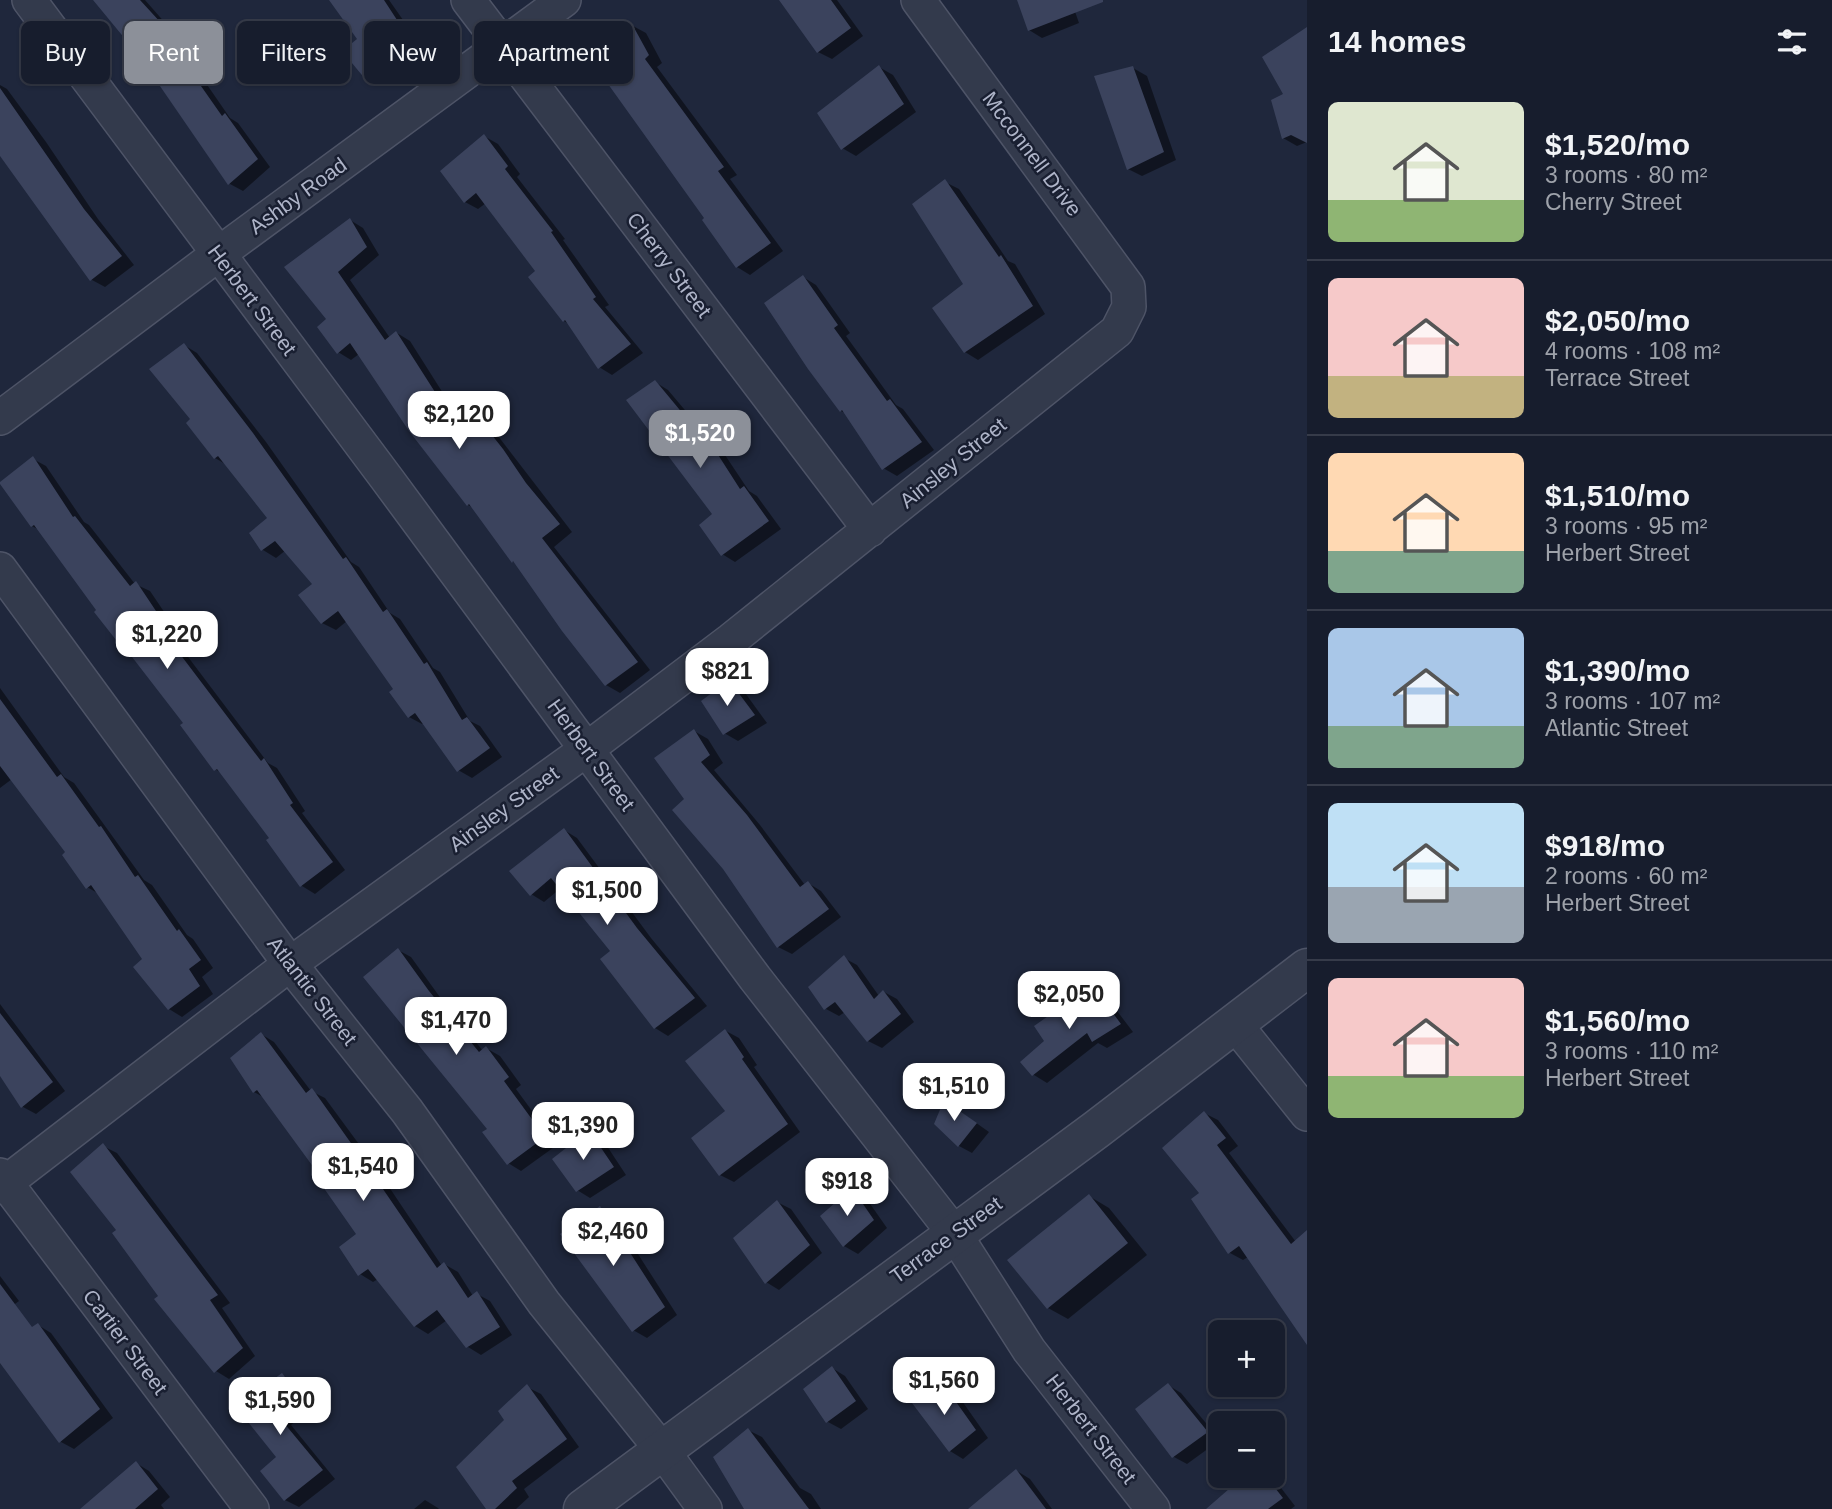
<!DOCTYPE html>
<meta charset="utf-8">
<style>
:root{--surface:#171d2d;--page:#242a39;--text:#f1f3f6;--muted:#9ea2aa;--line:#363b49;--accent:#8c9099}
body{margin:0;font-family:Arial,sans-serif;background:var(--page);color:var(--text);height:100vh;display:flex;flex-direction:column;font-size:26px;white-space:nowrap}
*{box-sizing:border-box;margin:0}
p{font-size:23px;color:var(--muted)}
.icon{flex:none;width:38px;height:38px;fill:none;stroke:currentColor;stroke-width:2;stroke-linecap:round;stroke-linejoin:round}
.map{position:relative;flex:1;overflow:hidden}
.panel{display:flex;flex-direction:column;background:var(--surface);width:525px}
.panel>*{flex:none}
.guide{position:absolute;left:21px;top:21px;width:665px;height:63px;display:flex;gap:14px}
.tools{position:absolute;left:1208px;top:1320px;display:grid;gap:14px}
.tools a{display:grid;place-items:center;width:77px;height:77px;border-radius:10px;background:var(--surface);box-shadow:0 2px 5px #0004,0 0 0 2px var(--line);font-size:35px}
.price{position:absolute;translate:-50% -60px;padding:0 16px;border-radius:14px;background:#fff;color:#222;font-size:23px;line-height:46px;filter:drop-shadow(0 2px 4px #0008)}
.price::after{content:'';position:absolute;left:50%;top:42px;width:21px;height:16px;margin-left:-10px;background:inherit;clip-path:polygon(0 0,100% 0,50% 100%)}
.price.selected{background:var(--accent);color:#fff}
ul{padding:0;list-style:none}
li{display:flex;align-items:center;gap:21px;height:175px;padding:0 21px}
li+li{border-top:2px solid var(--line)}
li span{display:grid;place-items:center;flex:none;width:196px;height:140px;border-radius:10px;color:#555}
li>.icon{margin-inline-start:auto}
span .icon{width:84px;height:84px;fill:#fffc;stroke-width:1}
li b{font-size:30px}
h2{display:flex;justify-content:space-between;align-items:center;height:84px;padding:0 21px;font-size:30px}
.tag{padding:0 24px;border-radius:10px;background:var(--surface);box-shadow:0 2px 5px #0004,0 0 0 2px var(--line);font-size:24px;line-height:63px}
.tag.selected{background:var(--accent);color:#fff}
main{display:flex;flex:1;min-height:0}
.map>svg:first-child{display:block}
</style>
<main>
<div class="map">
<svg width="1307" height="1509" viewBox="0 0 1307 1509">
<rect width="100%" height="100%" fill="#1f273c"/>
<!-- shadow -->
<path fill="#0007" d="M 95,0 L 145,0 L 174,33 L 172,34 L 230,118 L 238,123 L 270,167 L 243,191 L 230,184 L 141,56 Z
M 331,0 L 389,0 L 427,54 L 381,86 L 367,78 L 359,40 Z
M 781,0 L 837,0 L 863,36 L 832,59 L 818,52 Z
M 1019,0 L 1071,0 L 1079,23 L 1042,38 L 1029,30 Z
M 633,26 L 646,33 L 662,63 L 657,67 L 737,175 L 730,179 L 783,251 L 750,275 L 737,267 L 707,218 L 606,34 L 616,40 Z
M 1307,29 L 1307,142 L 1297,146 L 1283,138 L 1286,95 Z
M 879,67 L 893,75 L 916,112 L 856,156 L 842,148 Z
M 1133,68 L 1147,76 L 1176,160 L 1142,176 L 1128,169 Z
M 0,85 L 7,89 L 46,142 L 98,219 L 134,265 L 105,287 L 92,280 L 0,155 Z
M 484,136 L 498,144 L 520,174 L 517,177 L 565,239 L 563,240 L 609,305 L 605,307 L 643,353 L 612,375 L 599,367 L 569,324 L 564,321 L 538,272 L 486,203 L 478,209 L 465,202 Z
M 945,182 L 959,189 L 1008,261 L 1015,264 L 1045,314 L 978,360 L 965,352 L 966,285 Z
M 350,220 L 363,228 L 379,255 L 350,280 L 390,338 L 397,333 L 410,341 L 448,401 L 457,393 L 471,401 L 572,532 L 554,547 L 650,670 L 620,693 L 606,685 L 517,564 L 513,561 L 474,508 L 468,505 L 411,430 L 359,354 L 351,360 L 338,352 L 328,319 L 287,267 Z
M 803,277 L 816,285 L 850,333 L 846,336 L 896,405 L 903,409 L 934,450 L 897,476 L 883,468 L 847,414 L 841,411 Z
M 184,345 L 197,353 L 266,442 L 351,562 L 359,567 L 390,613 L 400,619 L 433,668 L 440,672 L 470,721 L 480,726 L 502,757 L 472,778 L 458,770 L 425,723 L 422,724 L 409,717 L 395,690 L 347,621 L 336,630 L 322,623 L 315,584 L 286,550 L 276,558 L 263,550 L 252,533 L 270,519 L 227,465 L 215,458 L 193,419 Z
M 655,382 L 668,390 L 711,441 L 719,446 L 749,491 L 757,496 L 781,529 L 735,562 L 722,554 L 714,514 Z
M 33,459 L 46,466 L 84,522 L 89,525 L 135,584 L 150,591 L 173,625 L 167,629 L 268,763 L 277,768 L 305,811 L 302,813 L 345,870 L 315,894 L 302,886 L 269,840 L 271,838 L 223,774 L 215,769 L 185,723 L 41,531 L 32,526 Z
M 730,682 L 743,690 L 767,723 L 738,741 L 724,733 Z
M 0,688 L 64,777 L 74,783 L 144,880 L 152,885 L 187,935 L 193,939 L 213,968 L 202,977 L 213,994 L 182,1017 L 169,1009 L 145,960 L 99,894 L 87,887 L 68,853 L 12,779 L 0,788 Z
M 694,731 L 708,739 L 723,763 L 714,770 L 760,825 L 805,885 L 808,883 L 821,891 L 841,917 L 792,954 L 778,947 L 686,800 Z
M 564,830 L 577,838 L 651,938 L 707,1006 L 668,1036 L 655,1028 L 613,951 L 561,888 L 544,902 L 531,894 Z
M 398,950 L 411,957 L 442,1000 L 483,1051 L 486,1048 L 500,1056 L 521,1085 L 516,1089 L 557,1145 L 521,1171 L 508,1163 Z
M 844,958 L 857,965 L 879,996 L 884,992 L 897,999 L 914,1022 L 882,1048 L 868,1041 L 845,1012 L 839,1016 L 826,1009 Z
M 1098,995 L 1111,1003 L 1133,1032 L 1107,1048 L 1098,1043 L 1047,1083 L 1034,1075 L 1023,1062 L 1046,1041 L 1064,1007 L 1077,1014 Z
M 0,1004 L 65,1091 L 36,1114 L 23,1107 L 0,1073 Z
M 726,1031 L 739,1038 L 757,1065 L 754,1067 L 800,1132 L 734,1182 L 720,1175 L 728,1111 Z
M 261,1034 L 274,1042 L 311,1091 L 325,1098 L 364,1151 L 369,1154 L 388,1179 L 385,1181 L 442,1266 L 444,1264 L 458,1272 L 473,1296 L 477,1294 L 490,1301 L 512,1335 L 481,1355 L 468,1347 L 447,1320 L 428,1334 L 415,1326 L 378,1279 L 373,1282 L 360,1274 L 358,1234 L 319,1173 L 265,1098 L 254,1092 Z
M 958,1110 L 989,1132 L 972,1153 L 959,1146 Z
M 1204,1113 L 1218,1120 L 1238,1146 L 1229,1153 L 1296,1242 L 1307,1244 L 1307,1332 L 1248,1257 L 1243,1260 L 1230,1253 L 1201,1193 Z
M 589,1132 L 603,1140 L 626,1175 L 590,1198 L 577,1190 Z
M 103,1146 L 117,1153 L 230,1303 L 222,1308 L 255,1356 L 229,1379 L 216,1371 L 161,1296 L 119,1230 Z
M 852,1190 L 866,1198 L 887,1228 L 858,1254 L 844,1246 L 822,1216 Z
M 1089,1196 L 1109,1208 L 1147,1255 L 1068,1319 L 1048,1308 Z
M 777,1202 L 791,1209 L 822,1253 L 779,1290 L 766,1282 Z
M 600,1208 L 613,1215 L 677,1315 L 647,1338 L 633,1330 Z
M 0,1276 L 19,1301 L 0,1315 Z
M 38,1325 L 51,1333 L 113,1418 L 74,1449 L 61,1442 L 0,1360 L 0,1355 Z
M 832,1368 L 845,1376 L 868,1409 L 841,1429 L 828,1422 Z
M 282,1375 L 296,1383 L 313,1406 L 291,1425 L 335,1479 L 299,1507 L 285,1500 L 278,1457 L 239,1408 Z
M 942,1384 L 955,1391 L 988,1438 L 963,1459 L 950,1451 Z
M 1168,1385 L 1181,1393 L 1220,1440 L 1187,1464 L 1174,1457 Z
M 527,1387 L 541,1394 L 579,1447 L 524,1489 L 529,1497 L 516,1509 L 488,1509 L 507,1420 Z
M 748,1430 L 762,1437 L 800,1488 L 811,1494 L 821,1509 L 746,1509 Z
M 136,1463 L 149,1471 L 170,1497 L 161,1505 L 164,1509 L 98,1509 Z
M 1017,1471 L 1030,1479 L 1052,1509 L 995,1509 Z
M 1248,1475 L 1271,1475 L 1295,1506 L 1291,1509 L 1208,1509 Z
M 425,1500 L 438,1508 L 439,1509 L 414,1509 Z"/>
<!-- building -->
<path fill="#3b435d" d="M 93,0 L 140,0 L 162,24 L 159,26 L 222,116 L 225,113 L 258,159 L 228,185 L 140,57 Z
M 329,0 L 384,0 L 414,46 L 366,80 L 342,51 L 357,39 Z
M 779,0 L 831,0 L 851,28 L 817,53 Z
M 1017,0 L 1103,0 L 1103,2 L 1028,31 Z
M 632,24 L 649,55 L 645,59 L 724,167 L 718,171 L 771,243 L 736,268 L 702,220 L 704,218 L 608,84 L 606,85 L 582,51 L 606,32 L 613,41 Z
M 1307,27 L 1307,143 L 1291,135 L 1282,139 L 1271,100 L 1283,94 L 1262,57 Z
M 879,65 L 904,104 L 841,150 L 817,113 Z
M 1133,66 L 1164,152 L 1127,170 L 1094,76 Z
M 0,88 L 84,209 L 122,256 L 90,281 L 0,156 Z
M 484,134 L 508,166 L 505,169 L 553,231 L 551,232 L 596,297 L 593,299 L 631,344 L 598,369 L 565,320 L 563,322 L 528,277 L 535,271 L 476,193 L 464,203 L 440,171 Z
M 945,179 L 999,257 L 1001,255 L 1033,306 L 964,353 L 932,308 L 963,284 L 912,204 Z
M 350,218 L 367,247 L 338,272 L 385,340 L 396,331 L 442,403 L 457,391 L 503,449 L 526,483 L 560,524 L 542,538 L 638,662 L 605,686 L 562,631 L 513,561 L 512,563 L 469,504 L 467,506 L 409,431 L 350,343 L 337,354 L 317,327 L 326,319 L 284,267 Z
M 803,275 L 838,325 L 834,328 L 887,401 L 890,399 L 922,442 L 882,470 L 842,410 L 840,412 L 808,369 L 764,303 Z
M 184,343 L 253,433 L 343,559 L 346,557 L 383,612 L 387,609 L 424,664 L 427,662 L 462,720 L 467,717 L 490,748 L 457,772 L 415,713 L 408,718 L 389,692 L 393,689 L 338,611 L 321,624 L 298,595 L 312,584 L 275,541 L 261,551 L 249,533 L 267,518 L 218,456 L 214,459 L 186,423 L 190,419 L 149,369 Z
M 655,380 L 703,438 L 706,436 L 740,489 L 744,486 L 769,521 L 721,556 L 699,525 L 712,514 L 626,400 Z
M 33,456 L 73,517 L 75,516 L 130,586 L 136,581 L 160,617 L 155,621 L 261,761 L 264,758 L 293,803 L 290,805 L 333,862 L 300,887 L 266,840 L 269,838 L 217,769 L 214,771 L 180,725 L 183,723 L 122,644 L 120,645 L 94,612 L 96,610 L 34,525 L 31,527 L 0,484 L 0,482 Z
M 729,680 L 755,715 L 723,735 L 701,701 Z
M 0,699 L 57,777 L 61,774 L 99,827 L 101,826 L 135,877 L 138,875 L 177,931 L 179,929 L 201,960 L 189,969 L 200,986 L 168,1010 L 133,967 L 142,959 L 91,885 L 86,889 L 62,855 L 65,852 L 0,766 Z
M 694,729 L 710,755 L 701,762 L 747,815 L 800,887 L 808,881 L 829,909 L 777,948 L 723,869 L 672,810 L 684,799 L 654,758 Z
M 564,828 L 637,928 L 695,998 L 654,1029 L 600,959 L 610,951 L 551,878 L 530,896 L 509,871 Z
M 398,948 L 429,991 L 479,1052 L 486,1046 L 509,1077 L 504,1081 L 545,1137 L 507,1165 L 482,1132 L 487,1129 L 363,977 Z
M 844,955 L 874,999 L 883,990 L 901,1014 L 867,1042 L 835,1002 L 824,1010 L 808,987 Z
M 1098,993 L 1121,1024 L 1092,1042 L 1087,1033 L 1032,1076 L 1020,1062 L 1044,1041 L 1034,1026 L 1064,1005 L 1070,1018 Z
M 0,1013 L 53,1082 L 21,1108 L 0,1076 Z
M 725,1029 L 744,1057 L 742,1059 L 788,1124 L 719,1176 L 691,1138 L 725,1111 L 685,1061 Z
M 261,1032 L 306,1093 L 312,1088 L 353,1146 L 355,1144 L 375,1171 L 372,1173 L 437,1268 L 444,1262 L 468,1298 L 477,1291 L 500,1327 L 466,1348 L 437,1310 L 414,1327 L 368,1269 L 358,1276 L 339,1247 L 356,1234 L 314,1174 L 317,1172 L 257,1090 L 253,1093 L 230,1058 Z
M 944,1100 L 977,1123 L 958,1147 L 934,1124 Z
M 1204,1111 L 1226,1138 L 1217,1145 L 1291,1244 L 1307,1230 L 1307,1345 L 1239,1246 L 1228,1254 L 1191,1199 L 1199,1193 L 1162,1148 Z
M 589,1130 L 614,1167 L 576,1192 L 552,1159 Z
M 103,1143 L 218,1295 L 210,1300 L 243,1348 L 214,1373 L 154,1299 L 158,1296 L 112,1233 L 116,1230 L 70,1172 Z
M 852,1188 L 874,1220 L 843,1247 L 820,1216 Z
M 1089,1194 L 1128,1243 L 1047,1309 L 1007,1260 Z
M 777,1200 L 810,1245 L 765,1284 L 733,1238 Z
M 600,1206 L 665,1307 L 632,1332 L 560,1234 Z
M 0,1284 L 32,1327 L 38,1323 L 100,1409 L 59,1443 L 0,1363 Z
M 832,1366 L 856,1401 L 826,1423 L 803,1389 Z
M 282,1373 L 301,1398 L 279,1417 L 323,1470 L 284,1501 L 260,1471 L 276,1457 L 236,1407 Z
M 942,1382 L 976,1430 L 949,1452 L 912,1403 Z
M 1168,1383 L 1208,1432 L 1172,1458 L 1135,1409 Z
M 527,1384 L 567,1439 L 512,1481 L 517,1488 L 495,1509 L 486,1509 L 456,1467 L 504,1420 L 498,1411 Z
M 748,1428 L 809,1509 L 744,1509 L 713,1457 Z
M 136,1461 L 158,1489 L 135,1509 L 80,1509 Z
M 1016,1469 L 1046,1509 L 968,1509 Z
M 1245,1475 L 1265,1475 L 1283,1498 L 1268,1509 L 1206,1509 Z"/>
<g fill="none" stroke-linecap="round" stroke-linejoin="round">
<!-- minor casing -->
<g stroke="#4e5467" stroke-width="36">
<path id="minor" d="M 29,0 L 387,479 L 755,978 L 954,1233 L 1029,1350 L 1153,1509
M 468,0 L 870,530
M 0,418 L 217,255 L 564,0
M 0,569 L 290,964 L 407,1111 L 544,1303 L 662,1450 L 705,1509
M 1235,1024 L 1307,1114
M 0,1175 L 252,1509
M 0,1187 L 290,964 L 587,749 L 731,640 L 1117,331 L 1129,307 L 1128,287 L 918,0"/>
</g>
<!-- tertiary casing -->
<g stroke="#4e5467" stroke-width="41">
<path id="tertiary" d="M 583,1509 L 1097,1129 L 1307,968"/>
</g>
<!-- minor -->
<use href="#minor" stroke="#333a4c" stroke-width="33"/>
<!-- tertiary -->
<use href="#tertiary" stroke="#333a4c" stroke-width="38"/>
</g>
<g text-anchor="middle" stroke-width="5" stroke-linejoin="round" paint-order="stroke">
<!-- street labels -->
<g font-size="21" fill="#aeb4c8" stroke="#191f31">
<text transform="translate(1032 154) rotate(53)" y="7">Mcconnell Drive</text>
<text transform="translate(298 196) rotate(-36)" y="7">Ashby Road</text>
<text transform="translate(669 265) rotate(53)" y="7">Cherry Street</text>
<text transform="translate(252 300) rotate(53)" y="7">Herbert Street</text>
<text transform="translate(953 463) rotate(-39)" y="7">Ainsley Street</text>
<text transform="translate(591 755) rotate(54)" y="7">Herbert Street</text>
<text transform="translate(504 809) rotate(-36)" y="7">Ainsley Street</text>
<text transform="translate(312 991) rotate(52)" y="7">Atlantic Street</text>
<text transform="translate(946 1240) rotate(-36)" y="7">Terrace Street</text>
<text transform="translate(125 1342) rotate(53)" y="7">Cartier Street</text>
<text transform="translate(1091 1429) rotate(52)" y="7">Herbert Street</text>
</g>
</g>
</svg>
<div class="tools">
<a>+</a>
<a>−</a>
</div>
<b class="price" style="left:459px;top:451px">$2,120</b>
<b class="price selected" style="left:700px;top:470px">$1,520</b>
<b class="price" style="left:167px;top:671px">$1,220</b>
<b class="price" style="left:727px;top:708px">$821</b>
<b class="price" style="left:607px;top:927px">$1,500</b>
<b class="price" style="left:1069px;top:1031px">$2,050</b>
<b class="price" style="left:456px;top:1057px">$1,470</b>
<b class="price" style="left:954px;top:1123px">$1,510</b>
<b class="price" style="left:583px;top:1162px">$1,390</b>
<b class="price" style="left:363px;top:1203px">$1,540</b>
<b class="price" style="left:847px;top:1218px">$918</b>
<b class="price" style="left:613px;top:1268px">$2,460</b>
<b class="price" style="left:944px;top:1417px">$1,560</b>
<b class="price" style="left:280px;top:1437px">$1,590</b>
<div class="guide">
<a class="tag">Buy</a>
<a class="tag selected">Rent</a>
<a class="tag">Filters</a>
<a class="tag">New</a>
<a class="tag">Apartment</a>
</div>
</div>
<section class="panel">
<h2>14 homes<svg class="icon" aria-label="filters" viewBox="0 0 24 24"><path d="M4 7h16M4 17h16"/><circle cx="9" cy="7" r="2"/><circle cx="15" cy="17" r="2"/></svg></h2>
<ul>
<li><span style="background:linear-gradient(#dfe7d0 70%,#8fb573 0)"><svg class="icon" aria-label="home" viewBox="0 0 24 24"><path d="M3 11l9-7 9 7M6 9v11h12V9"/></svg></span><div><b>$1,520/mo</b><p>3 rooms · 80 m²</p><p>Cherry Street</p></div></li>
<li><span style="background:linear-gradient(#f6c9c9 70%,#c2b280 0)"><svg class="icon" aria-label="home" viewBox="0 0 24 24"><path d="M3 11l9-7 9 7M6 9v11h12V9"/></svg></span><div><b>$2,050/mo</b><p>4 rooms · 108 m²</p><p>Terrace Street</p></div></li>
<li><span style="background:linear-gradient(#ffd9b3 70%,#7fa58c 0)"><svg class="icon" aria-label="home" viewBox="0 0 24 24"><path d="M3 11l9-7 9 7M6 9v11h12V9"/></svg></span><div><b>$1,510/mo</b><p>3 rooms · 95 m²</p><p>Herbert Street</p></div></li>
<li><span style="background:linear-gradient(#a9c7e8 70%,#7fa58c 0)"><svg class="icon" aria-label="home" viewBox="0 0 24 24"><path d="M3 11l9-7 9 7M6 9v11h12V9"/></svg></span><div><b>$1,390/mo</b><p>3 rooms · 107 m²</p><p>Atlantic Street</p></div></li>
<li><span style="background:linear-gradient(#bfe0f5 60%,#9aa5b1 0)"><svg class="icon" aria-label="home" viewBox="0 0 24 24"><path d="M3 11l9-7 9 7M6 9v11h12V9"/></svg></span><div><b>$918/mo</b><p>2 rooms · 60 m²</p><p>Herbert Street</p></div></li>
<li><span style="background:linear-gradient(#f6c9c9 70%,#8fb573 0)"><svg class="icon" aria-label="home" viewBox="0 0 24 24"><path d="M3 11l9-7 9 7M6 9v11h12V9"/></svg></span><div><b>$1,560/mo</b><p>3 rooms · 110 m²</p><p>Herbert Street</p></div></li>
</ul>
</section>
</main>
